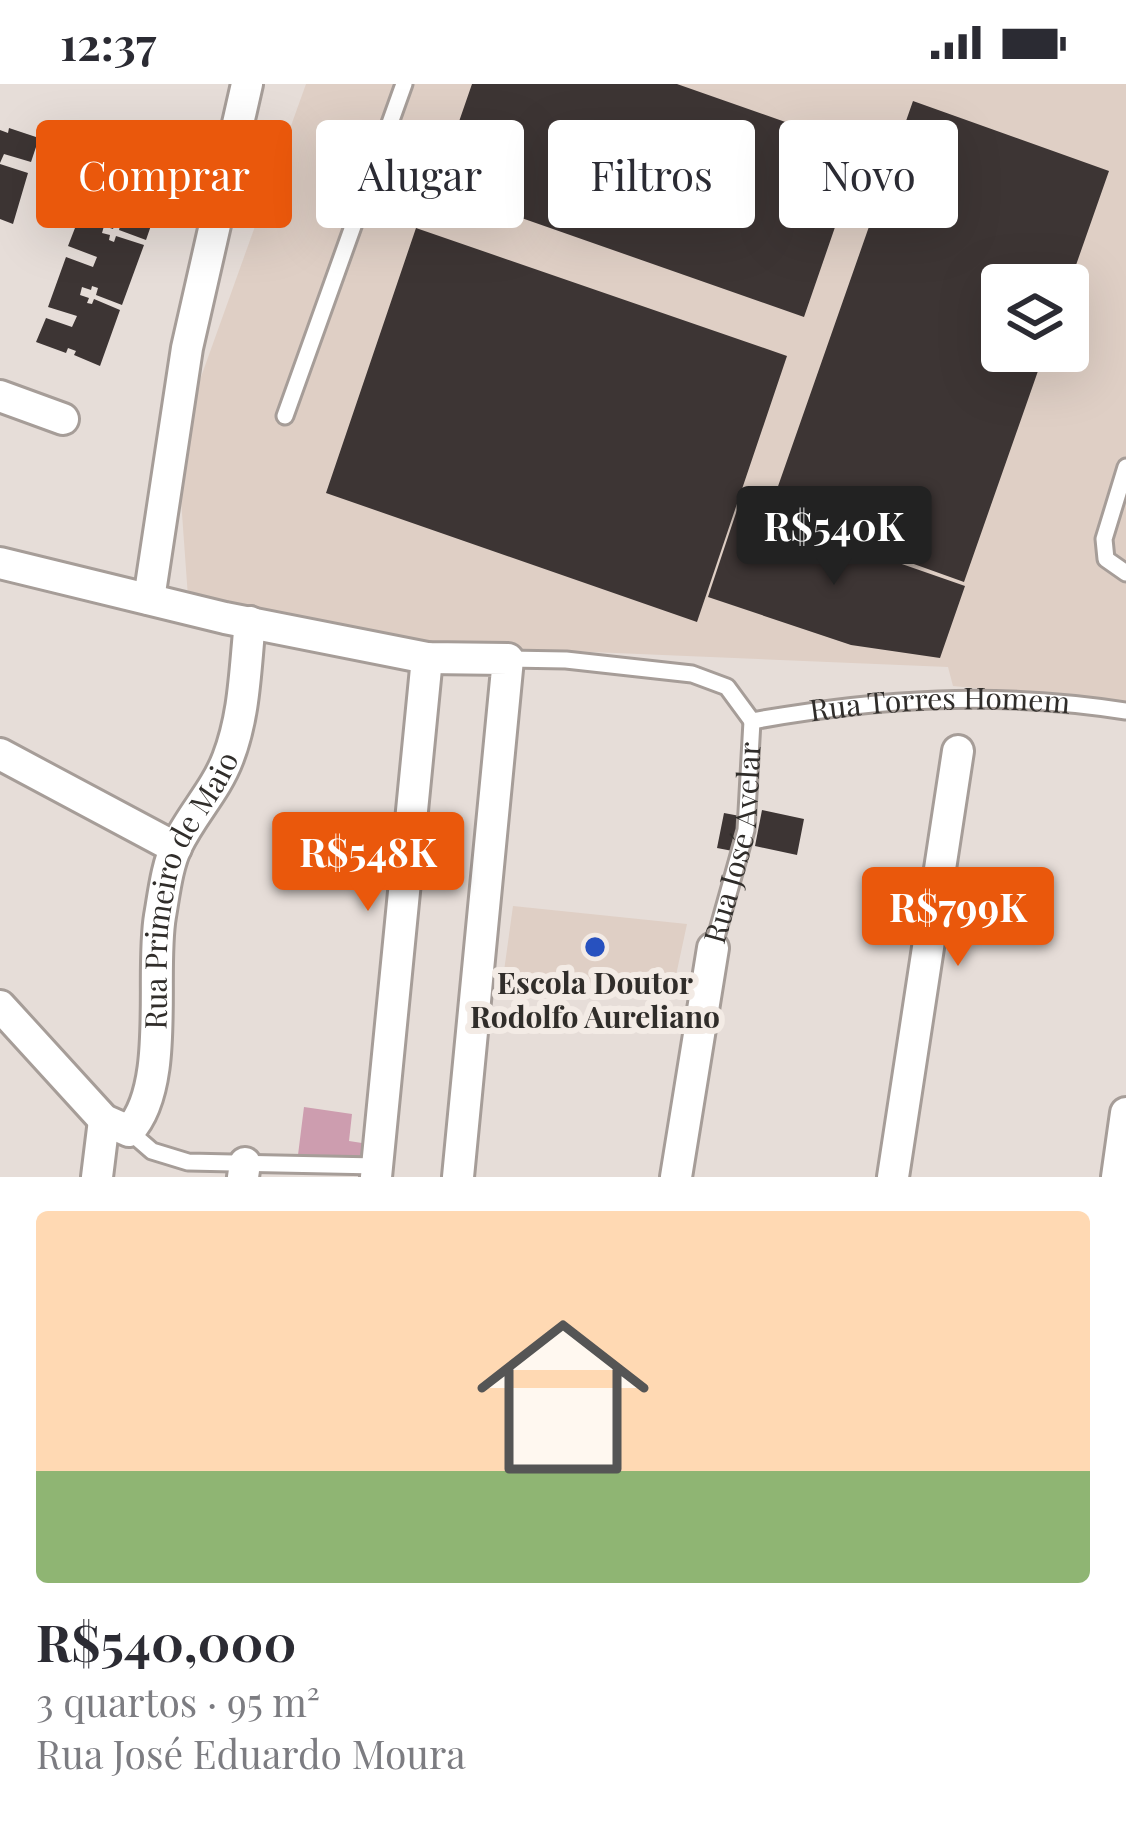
<!DOCTYPE html>
<html lang="pt">
<meta charset="utf-8">
<style>
:root{--surface:#fff;--page:#f2f2f3;--text:#2b2b33;--muted:#7c7c81;--accent:#ea580c}
body{margin:0;font-family:"Playfair Display",serif;background:var(--page);color:var(--text);height:100vh;display:flex;flex-direction:column;font-size:45px;white-space:nowrap}
*{box-sizing:border-box;margin:0}
p{font-size:39px;color:var(--muted)}
.icon{flex:none;width:66px;height:66px;fill:none;stroke:currentColor;stroke-width:2;stroke-linecap:round;stroke-linejoin:round}
.map{position:relative;height:1093px;overflow:hidden}
.details{display:flex;flex-direction:column;background:var(--surface);flex:1}
.details>*{flex:none}
.banner{position:absolute;left:36px;top:36px;width:1056px;height:108px;display:flex;gap:24px}
.fabs{position:absolute;left:981px;top:180px;display:grid;gap:24px}
.fabs a{display:grid;place-items:center;width:108px;height:108px;border-radius:12px;background:var(--surface);box-shadow:0 12px 48px #0002;font-size:60px}
.price{position:absolute;translate:-50% -102px;padding:0 27px;border-radius:12px;background:var(--accent);color:#fff;font-size:39px;line-height:78px;filter:drop-shadow(0 3px 6px #0008)}
.price::after{content:'';position:absolute;left:50%;top:72px;width:36px;height:27px;margin-left:-18px;background:inherit;clip-path:polygon(0 0,100% 0,50% 100%)}
.price.active{background:#222;color:#fff}
ul{padding:0;list-style:none}
li{display:grid;align-content:center;gap:24px;height:636px;padding:0 36px}
li span{display:grid;place-items:center;height:372px;border-radius:12px;color:#555}
li>.icon{margin-inline-start:auto}
span .icon{width:216px;height:216px;fill:#fffc;stroke-width:1}
li b{font-size:51px}
.chip{padding:0 42px;border-radius:12px;background:var(--surface);box-shadow:0 12px 48px #0002;font-size:42px;line-height:108px}
.chip.active{background:var(--accent);color:#fff}
.status{display:flex;justify-content:space-between;align-items:center;height:84px;padding:0 60px;background:var(--surface);direction:ltr}
.status svg{height:33px;fill:currentColor}
.map>svg:first-child{display:block}
</style>
<div class="status"><b>12:37</b><svg viewBox="0 0 49 12"><path d="M0 12V9h3v3zM5 12V6h3v6zM10 12V3h3v9zM15 12V0h3v12zM26 1h20v11H26zM47 4h2v5h-2z"/></svg></div>
<div class="map">
<svg width="1126" height="1093" viewBox="0 0 1126 1093">
<rect width="100%" height="100%" fill="#e6ddd8"/>
<!-- built -->
<path fill="#dfcfc5" fill-rule="evenodd" d="M 306,0 L 1126,0 L 1126,619 L 953,602 L 948,583 L 448,562 L 188,513 L 177,360 ZM 1002,201 L 1068,201 L 1068,267 L 1002,267 Z
M 513,822 L 687,840 L 672,910 L 504,887 Z"/>
<!-- green -->
<path fill="#cd9daf" d="M 304,1023 L 352,1030 L 349,1057 L 375,1061 L 372,1074 L 297,1079 Z"/>
<!-- building -->
<path fill="#3d3534" d="M 472,0 L 677,0 L 862,65 L 804,233 L 436,104 Z
M 913,17 L 1109,87 L 1069,201 L 1002,201 L 1002,267 L 1045,267 L 964,498 L 769,428 Z
M 9,44 L 39,54 L 31,78 L 4,70 L 0,79 L 0,46 L 8,49 Z
M 102,74 L 126,83 L 124,89 L 133,92 L 136,87 L 166,98 L 146,156 L 119,146 L 120,142 L 115,140 L 113,145 L 104,142 L 102,149 L 110,151 L 109,156 L 114,158 L 116,152 L 144,161 L 122,221 L 96,211 L 98,204 L 92,202 L 91,206 L 82,203 L 80,211 L 89,214 L 87,219 L 92,220 L 94,215 L 120,226 L 100,282 L 74,271 L 76,267 L 68,264 L 66,269 L 36,258 L 46,234 L 72,243 L 77,232 L 48,223 L 66,173 L 93,183 L 97,173 L 68,162 L 87,113 L 112,123 L 116,112 L 91,103 Z
M 0,80 L 28,89 L 13,140 L 0,135 Z
M 416,144 L 787,272 L 697,538 L 326,409 Z
M 738,423 L 965,502 L 940,574 L 851,561 L 708,513 Z
M 762,726 L 804,735 L 797,771 L 755,762 Z
M 724,729 L 745,733 L 738,768 L 717,764 Z"/>
<g fill="none" stroke-linecap="round" stroke-linejoin="round">
<!-- service casing -->
<g stroke="#a69d98" stroke-width="21">
<g id="service">
<path d="M 285,332 L 404,0"/>
<path d="M 1126,383 L 1104,455 L 1106,475 L 1126,489"/>
<path d="M 508,575 L 566,576 L 692,590 L 727,603 L 752,637"/>
<path id="s1" d="M 752,637 C 880,614 996,607 1126,627"/>
<path id="s2" d="M 713,864 L 746,746 L 752,637"/>
<path d="M 129,1047 L 152,1067 L 188,1078 L 377,1082"/>
</g>
</g>
<!-- minor casing -->
<g stroke="#a69d98" stroke-width="36">
<g id="minor">
<path d="M 0,312 L 63,335"/>
<path d="M 0,479 L 225,534 L 427,574 L 508,575 L 458,1093"/>
<path d="M 149,515 L 187,264 L 247,0"/>
<path d="M 0,670 L 176,764"/>
<path id="s3" d="M 0,922 L 104,1036 L 129,1047 C 171,1002 150,891 160,832 C 164,809 167,781 177,761 C 192,730 216,706 228,674 C 245,630 245,584 250,538"/>
<path d="M 97,1093 L 104,1036"/>
<path d="M 243,1093 L 245,1079"/>
<path d="M 376,1093 L 427,574"/>
<path d="M 676,1093 L 713,864"/>
<path d="M 893,1093 L 958,667"/>
<path d="M 1117,1093 L 1126,1029"/>
</g>
</g>
<!-- service -->
<use href="#service" stroke="#fff" stroke-width="15"/>
<!-- minor -->
<use href="#minor" stroke="#fff" stroke-width="30"/>
</g>
<!-- markers -->
<circle fill="#2751bf" stroke="#f3ebe5" stroke-width="4.5" cx="595" cy="863" r="12"/>
<g text-anchor="middle" stroke-width="12" stroke-linejoin="round" paint-order="stroke">
<!-- street labels -->
<g font-size="30" fill="#302d2a" stroke="#f3ebe5">
<text dy="10" stroke="none"><textPath href="#s1" startOffset="189">Rua Torres Homem</textPath></text>
<text dy="10" stroke="none"><textPath href="#s2" startOffset="108">Rua José Avelar</textPath></text>
<text dy="10" stroke="none"><textPath href="#s3" startOffset="435">Rua Primeiro de Maio</textPath></text>
</g>
<!-- poi labels -->
<g font-size="30" font-weight="bold" fill="#302d2a" stroke="#f3ebe5">
<text x="595" y="910">Escola Doutor<tspan x="595" dy="34">Rodolfo Aureliano</tspan></text>
</g>
</g>
</svg>
<div class="fabs">
<a><svg class="icon" aria-label="layers" viewBox="0 0 24 24"><path d="M12 4l9 5-9 5-9-5zM3 14l9 5 9-5"/></svg></a>
</div>
<b class="price active" style="left:834px;top:504px">R$540K</b>
<b class="price" style="left:368px;top:830px">R$548K</b>
<b class="price" style="left:958px;top:885px">R$799K</b>
<div class="banner">
<a class="chip active">Comprar</a>
<a class="chip">Alugar</a>
<a class="chip">Filtros</a>
<a class="chip">Novo</a>
</div>
</div>
<section class="details">
<ul>
<li><span style="background:linear-gradient(#ffd9b3 70%,#8fb573 0)"><svg class="icon" aria-label="home" viewBox="0 0 24 24"><path d="M3 11l9-7 9 7M6 9v11h12V9"/></svg></span><div><b>R$540,000</b><p>3 quartos · 95 m²</p><p>Rua José Eduardo Moura</p></div></li>
</ul>
</section>
